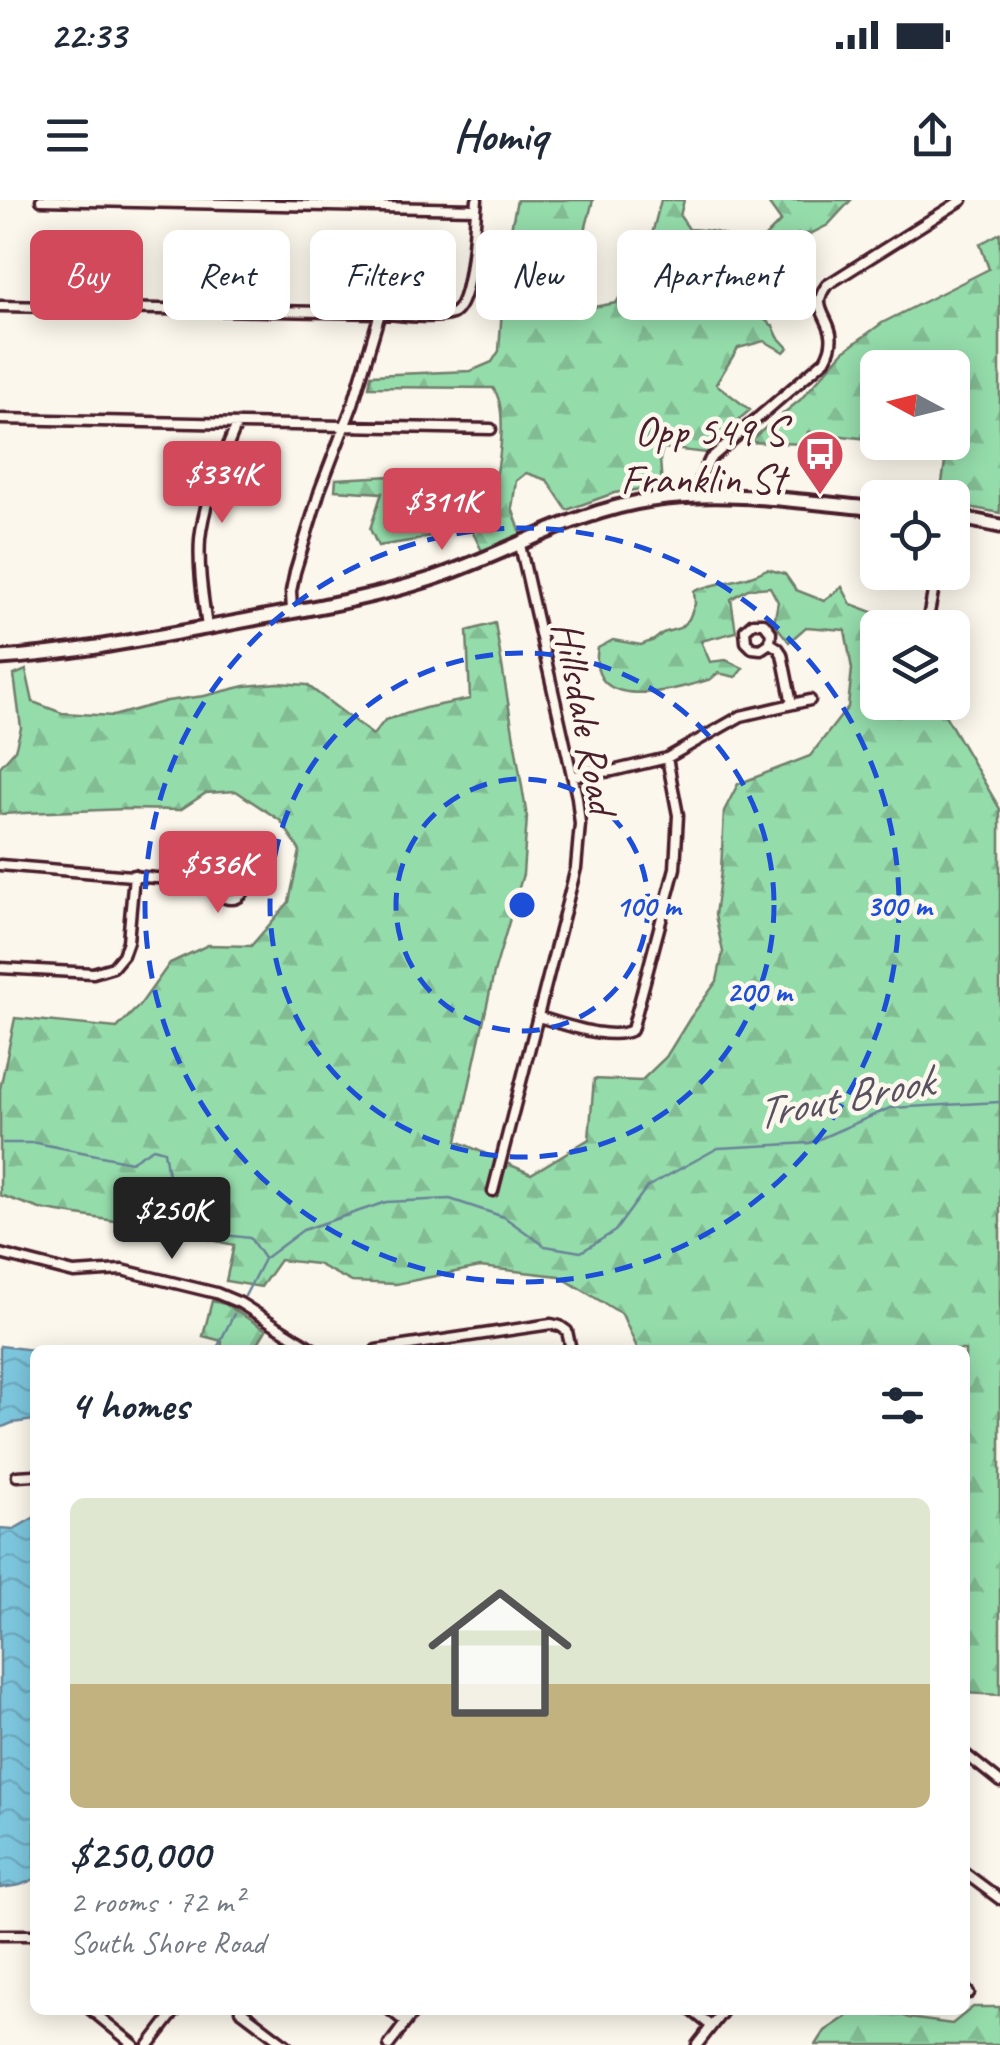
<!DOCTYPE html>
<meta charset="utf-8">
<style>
:root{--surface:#fff;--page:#f6f6f7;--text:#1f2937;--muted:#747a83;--accent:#d1495b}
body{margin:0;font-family:Caveat,sans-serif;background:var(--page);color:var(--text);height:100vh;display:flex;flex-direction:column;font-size:38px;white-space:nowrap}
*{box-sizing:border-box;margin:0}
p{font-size:32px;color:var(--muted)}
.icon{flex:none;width:55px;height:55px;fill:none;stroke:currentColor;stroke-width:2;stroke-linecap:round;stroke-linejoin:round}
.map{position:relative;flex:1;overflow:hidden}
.details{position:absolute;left:30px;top:1145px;width:940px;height:670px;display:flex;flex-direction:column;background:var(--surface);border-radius:15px;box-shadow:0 5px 25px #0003}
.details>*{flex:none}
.top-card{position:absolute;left:30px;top:30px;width:940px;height:90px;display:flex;gap:20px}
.needle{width:65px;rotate:277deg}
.controls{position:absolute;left:860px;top:150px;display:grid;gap:20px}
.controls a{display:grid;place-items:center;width:110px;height:110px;border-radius:15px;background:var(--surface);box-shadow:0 5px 25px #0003;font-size:50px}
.price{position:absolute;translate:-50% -85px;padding:0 22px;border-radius:10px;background:var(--accent);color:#fff;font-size:32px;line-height:65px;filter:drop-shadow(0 2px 5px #0008)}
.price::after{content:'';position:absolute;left:50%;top:60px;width:30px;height:22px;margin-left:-15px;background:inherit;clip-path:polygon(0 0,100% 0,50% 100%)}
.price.current{background:#222;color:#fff}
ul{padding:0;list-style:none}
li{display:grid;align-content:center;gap:20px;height:530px;padding:0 40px}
li span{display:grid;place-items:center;height:310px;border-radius:15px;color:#555}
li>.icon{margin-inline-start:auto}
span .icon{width:180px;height:180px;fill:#fffc;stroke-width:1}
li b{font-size:42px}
h2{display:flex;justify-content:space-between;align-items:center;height:120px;padding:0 40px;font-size:42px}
.tag{padding:0 35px;border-radius:15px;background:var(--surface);box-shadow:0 5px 25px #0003;font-size:35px;line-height:90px}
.tag.current{background:var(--accent);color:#fff}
.status{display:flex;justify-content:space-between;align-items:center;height:70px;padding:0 50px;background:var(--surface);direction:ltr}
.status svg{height:28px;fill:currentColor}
header{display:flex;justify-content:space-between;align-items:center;height:130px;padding:0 40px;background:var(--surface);font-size:45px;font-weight:700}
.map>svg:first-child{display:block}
</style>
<div class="status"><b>22:33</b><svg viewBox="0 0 49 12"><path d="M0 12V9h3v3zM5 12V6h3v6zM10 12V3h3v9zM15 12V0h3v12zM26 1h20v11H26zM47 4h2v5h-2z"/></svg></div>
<header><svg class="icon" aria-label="menu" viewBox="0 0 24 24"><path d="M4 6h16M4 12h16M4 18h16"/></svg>Homiq<svg class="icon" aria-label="share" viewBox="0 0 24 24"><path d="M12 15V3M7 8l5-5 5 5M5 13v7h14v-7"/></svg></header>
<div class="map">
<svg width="1000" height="1845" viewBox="0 0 1000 1845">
<defs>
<pattern id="forest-firs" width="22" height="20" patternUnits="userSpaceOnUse" patternTransform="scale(2.5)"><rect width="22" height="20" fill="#95dcab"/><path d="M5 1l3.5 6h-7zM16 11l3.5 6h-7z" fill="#82bc93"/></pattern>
<pattern id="water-waves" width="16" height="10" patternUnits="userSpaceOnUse" patternTransform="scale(2.5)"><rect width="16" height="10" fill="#7dc7de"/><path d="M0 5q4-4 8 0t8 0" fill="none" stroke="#6eaabf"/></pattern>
</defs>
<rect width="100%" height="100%" fill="#fbf7ec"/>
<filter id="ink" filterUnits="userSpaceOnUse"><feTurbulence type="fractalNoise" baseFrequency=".01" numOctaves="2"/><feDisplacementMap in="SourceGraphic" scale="20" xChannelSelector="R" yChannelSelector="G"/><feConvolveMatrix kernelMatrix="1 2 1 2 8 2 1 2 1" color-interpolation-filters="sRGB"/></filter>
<g filter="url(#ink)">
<!-- forest -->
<path fill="url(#forest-firs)" stroke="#707e6b" stroke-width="2.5" d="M 517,0 L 593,0 C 585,33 568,78 588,108 L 616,103 L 646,57 L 661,0 L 684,0 L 680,16 L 689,29 C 707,30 726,31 738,45 L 736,53 L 745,57 L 781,21 L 766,0 L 851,0 L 828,25 L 810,34 L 798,34 L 787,39 L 764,62 L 795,101 L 790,105 L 762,90 L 752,110 L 773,126 L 778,137 L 788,148 L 784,152 L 764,141 L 738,148 L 716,184 L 750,210 L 719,236 L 707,253 L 663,248 L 660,259 L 662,286 L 614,293 L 567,310 L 547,280 L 526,273 L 516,281 L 512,308 L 522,336 L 482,351 L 469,325 L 416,340 L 378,346 L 370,329 L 382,293 L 335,290 L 336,279 L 430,274 L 424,290 L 415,297 L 417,306 L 426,306 L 464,286 L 495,282 C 500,259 508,207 493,188 L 369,187 L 371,175 L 471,171 L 492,162 L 499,151 L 506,52 Z
M 1000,33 L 1000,313 L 953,304 L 952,298 L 940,297 L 947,248 L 899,243 L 952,242 L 952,168 L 878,168 L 877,240 L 808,232 L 806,244 L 748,242 L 800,200 L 844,151 L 882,123 L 989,69 L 980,44 Z
M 767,369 L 785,374 L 796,390 L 824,401 L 842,387 L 851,404 L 886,417 L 893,427 L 878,428 L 878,502 L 938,503 L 1000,609 L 1000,1495 L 965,1493 L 965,1150 L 638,1150 L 622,1114 L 559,1076 L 480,1067 L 396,1084 L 352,1082 L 317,1064 L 280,1060 L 261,1087 L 226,1081 L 234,1045 L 158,1028 L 40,1009 L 0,995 L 0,889 L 15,818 L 117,828 L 140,805 L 170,763 L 208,745 L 251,746 L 289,702 L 300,651 L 281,621 L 236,591 L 206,593 L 180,610 L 127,609 L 0,614 L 0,567 L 15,550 L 21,528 L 14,475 L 26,470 L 33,502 L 62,513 L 113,516 L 167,501 L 204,496 L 245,486 L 278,483 L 307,485 L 373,535 L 385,520 L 425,508 L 470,499 L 467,431 L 495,423 L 527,617 L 523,674 L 494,773 L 457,941 L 531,974 L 589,939 L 594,879 L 641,881 L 666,857 L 690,818 L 717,781 L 723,752 L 715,715 L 721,671 L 724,611 L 738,584 L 810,556 L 848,507 L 852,469 L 845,430 L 806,427 L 789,442 L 774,423 L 778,402 L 770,387 L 748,389 L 731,399 L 736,432 L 701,441 L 710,462 L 726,460 L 743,468 L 736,477 L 718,473 L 711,479 C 676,490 585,515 598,448 L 613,440 L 641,445 L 654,440 L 663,433 L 680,428 L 689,419 L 695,404 L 694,391 C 719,381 744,382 767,369 Z
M 212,1101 L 225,1104 L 266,1130 L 254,1150 L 221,1150 L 222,1141 L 203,1136 Z
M 973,1807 L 1000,1807 L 1000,1845 L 816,1845 L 825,1831 L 855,1811 L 889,1810 L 909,1818 L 952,1824 Z"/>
<!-- water -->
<path fill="url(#water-waves)" stroke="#698496" stroke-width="2.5" d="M 0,1146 L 35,1150 L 35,1220 L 12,1223 L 0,1228 Z
M 35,1317 L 35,1679 L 20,1685 L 0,1688 L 0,1328 L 14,1329 Z"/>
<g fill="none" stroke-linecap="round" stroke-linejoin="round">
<!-- stream -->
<path stroke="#698496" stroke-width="2.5" d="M 3,943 L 37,943 L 131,962 L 153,948 L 164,951 L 171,993 L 216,1034 L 250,1038 L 263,1057
M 245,1096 L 264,1059 L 303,1030 L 386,1002 L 450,999 L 504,1017 L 545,1046 L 581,1052 L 615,1031 L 647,987 L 718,948 L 810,943 L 890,908 L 1000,902
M 216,1150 L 234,1114"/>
<!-- street casing -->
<g stroke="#4a1f2b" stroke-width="15">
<path id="street" d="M 41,0 L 476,9
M 0,106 L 380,113 C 397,115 436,120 452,114 C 473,105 474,23 477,0
M 0,219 L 491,229
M 701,295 L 701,278 L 710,259 L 825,160 C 847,122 804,114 827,85 L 962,0
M 292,412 L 291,391 L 295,372 L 320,290 L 353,204 L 380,113
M 929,413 L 937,372
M 207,427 C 203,398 198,369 200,339 C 204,300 222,260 237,224
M 770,443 L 771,432 L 764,423 L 753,423 L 745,430 L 746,442 L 752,448 L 761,449 L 770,443 L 778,448 L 782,454 L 792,504
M 572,576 L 612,571 L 667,558 L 741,516 L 810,500
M 0,665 L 216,683
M216 684a15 15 0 1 1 30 0a15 15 0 1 1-30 0Z
M 0,768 L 93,773 L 113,767 L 123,755 L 128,741 L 134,675
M 538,817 C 562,823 610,842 632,830 L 675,668 L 678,615 L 667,558
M 493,991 L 576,668 L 580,624 L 577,597 L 520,345
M 0,1054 L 74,1073 L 122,1070 L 216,1093 L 240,1103 L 315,1150
M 376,1150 L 551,1124 L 560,1126 L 567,1131 L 571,1150
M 17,1276 L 35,1275
M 965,1554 L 1000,1582
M 965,1673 L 1000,1699
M 0,1735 L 35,1735
M 965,1789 L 969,1793
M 91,1810 L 134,1845
M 240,1810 L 286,1845
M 390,1810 L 405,1822
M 691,1810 L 711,1826
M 149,1845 L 176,1810
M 389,1845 L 415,1810
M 697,1845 L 724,1810"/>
</g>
<!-- secondary casing -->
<g stroke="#4a1f2b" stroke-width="19">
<path id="secondary" d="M 952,316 L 1000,326
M 0,458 C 78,453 155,437 232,423 C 299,410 366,400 431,379 C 505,355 574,311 651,300 C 727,289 802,302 878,309"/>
</g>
<!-- street -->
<use href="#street" stroke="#fbf7ec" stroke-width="8"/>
<!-- secondary -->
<use href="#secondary" stroke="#fbf7ec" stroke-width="11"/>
</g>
</g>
<!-- distance rings -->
<g fill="none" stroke="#1d4ed8" stroke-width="5" stroke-dasharray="18 12">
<circle cx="522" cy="705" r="126"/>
<circle cx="522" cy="705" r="252"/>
<circle cx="522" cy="705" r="377"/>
</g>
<!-- icons -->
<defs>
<g id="bus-pin" transform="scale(2.5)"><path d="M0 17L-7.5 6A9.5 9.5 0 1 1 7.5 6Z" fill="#d1495b" stroke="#fbf7ec"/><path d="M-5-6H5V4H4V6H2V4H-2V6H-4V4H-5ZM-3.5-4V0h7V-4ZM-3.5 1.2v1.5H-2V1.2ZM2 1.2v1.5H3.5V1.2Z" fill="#fff"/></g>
</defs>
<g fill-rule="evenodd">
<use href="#bus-pin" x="820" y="254"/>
</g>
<g text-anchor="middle" stroke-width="9" stroke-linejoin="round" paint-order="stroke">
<!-- poi labels -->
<g font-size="42" fill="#4a1f2b" stroke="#fbf7ec" text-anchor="end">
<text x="785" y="245">Opp 549 S<tspan x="785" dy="48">Franklin St</tspan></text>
</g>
<!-- street labels -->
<g font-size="42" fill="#4a1f2b" stroke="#fbf7ec">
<text transform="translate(586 517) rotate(79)" y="15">Hillsdale Road</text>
</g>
<!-- water labels -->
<g font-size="45" font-style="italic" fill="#595161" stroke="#fbf7ec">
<text transform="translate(843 896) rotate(-11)" y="16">Trout Brook</text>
</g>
</g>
<circle cx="522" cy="705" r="15" fill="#1d4ed8" stroke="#fbf7ec" stroke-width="5"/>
<g font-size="30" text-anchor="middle" font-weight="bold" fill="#1d4ed8" stroke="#fbf7ec" stroke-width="9" stroke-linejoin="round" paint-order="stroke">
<text x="648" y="716">100 m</text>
<text x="899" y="716">300 m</text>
<text x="759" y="802">200 m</text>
</g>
</svg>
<div class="controls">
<a><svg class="needle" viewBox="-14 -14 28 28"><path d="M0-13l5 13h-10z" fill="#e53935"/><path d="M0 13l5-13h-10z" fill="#747a83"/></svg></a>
<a><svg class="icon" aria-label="locate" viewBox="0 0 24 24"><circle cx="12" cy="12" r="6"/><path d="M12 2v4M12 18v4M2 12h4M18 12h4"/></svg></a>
<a><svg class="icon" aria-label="layers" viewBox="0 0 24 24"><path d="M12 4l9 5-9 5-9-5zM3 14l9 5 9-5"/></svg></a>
</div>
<b class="price" style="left:222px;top:326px">$334K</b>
<b class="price" style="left:442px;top:353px">$311K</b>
<b class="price" style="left:218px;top:716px">$536K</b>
<b class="price current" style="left:172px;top:1062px">$250K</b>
<div class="top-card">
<a class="tag current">Buy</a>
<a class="tag">Rent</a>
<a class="tag">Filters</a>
<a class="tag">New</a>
<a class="tag">Apartment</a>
</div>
<section class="details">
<h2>4 homes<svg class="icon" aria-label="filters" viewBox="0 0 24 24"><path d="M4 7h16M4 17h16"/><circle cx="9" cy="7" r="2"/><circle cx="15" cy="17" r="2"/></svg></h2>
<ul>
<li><span style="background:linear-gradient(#dfe7d0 60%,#c2b280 0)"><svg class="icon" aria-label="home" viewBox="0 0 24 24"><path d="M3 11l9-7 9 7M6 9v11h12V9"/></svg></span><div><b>$250,000</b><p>2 rooms · 72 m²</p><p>South Shore Road</p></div></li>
</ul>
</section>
</div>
